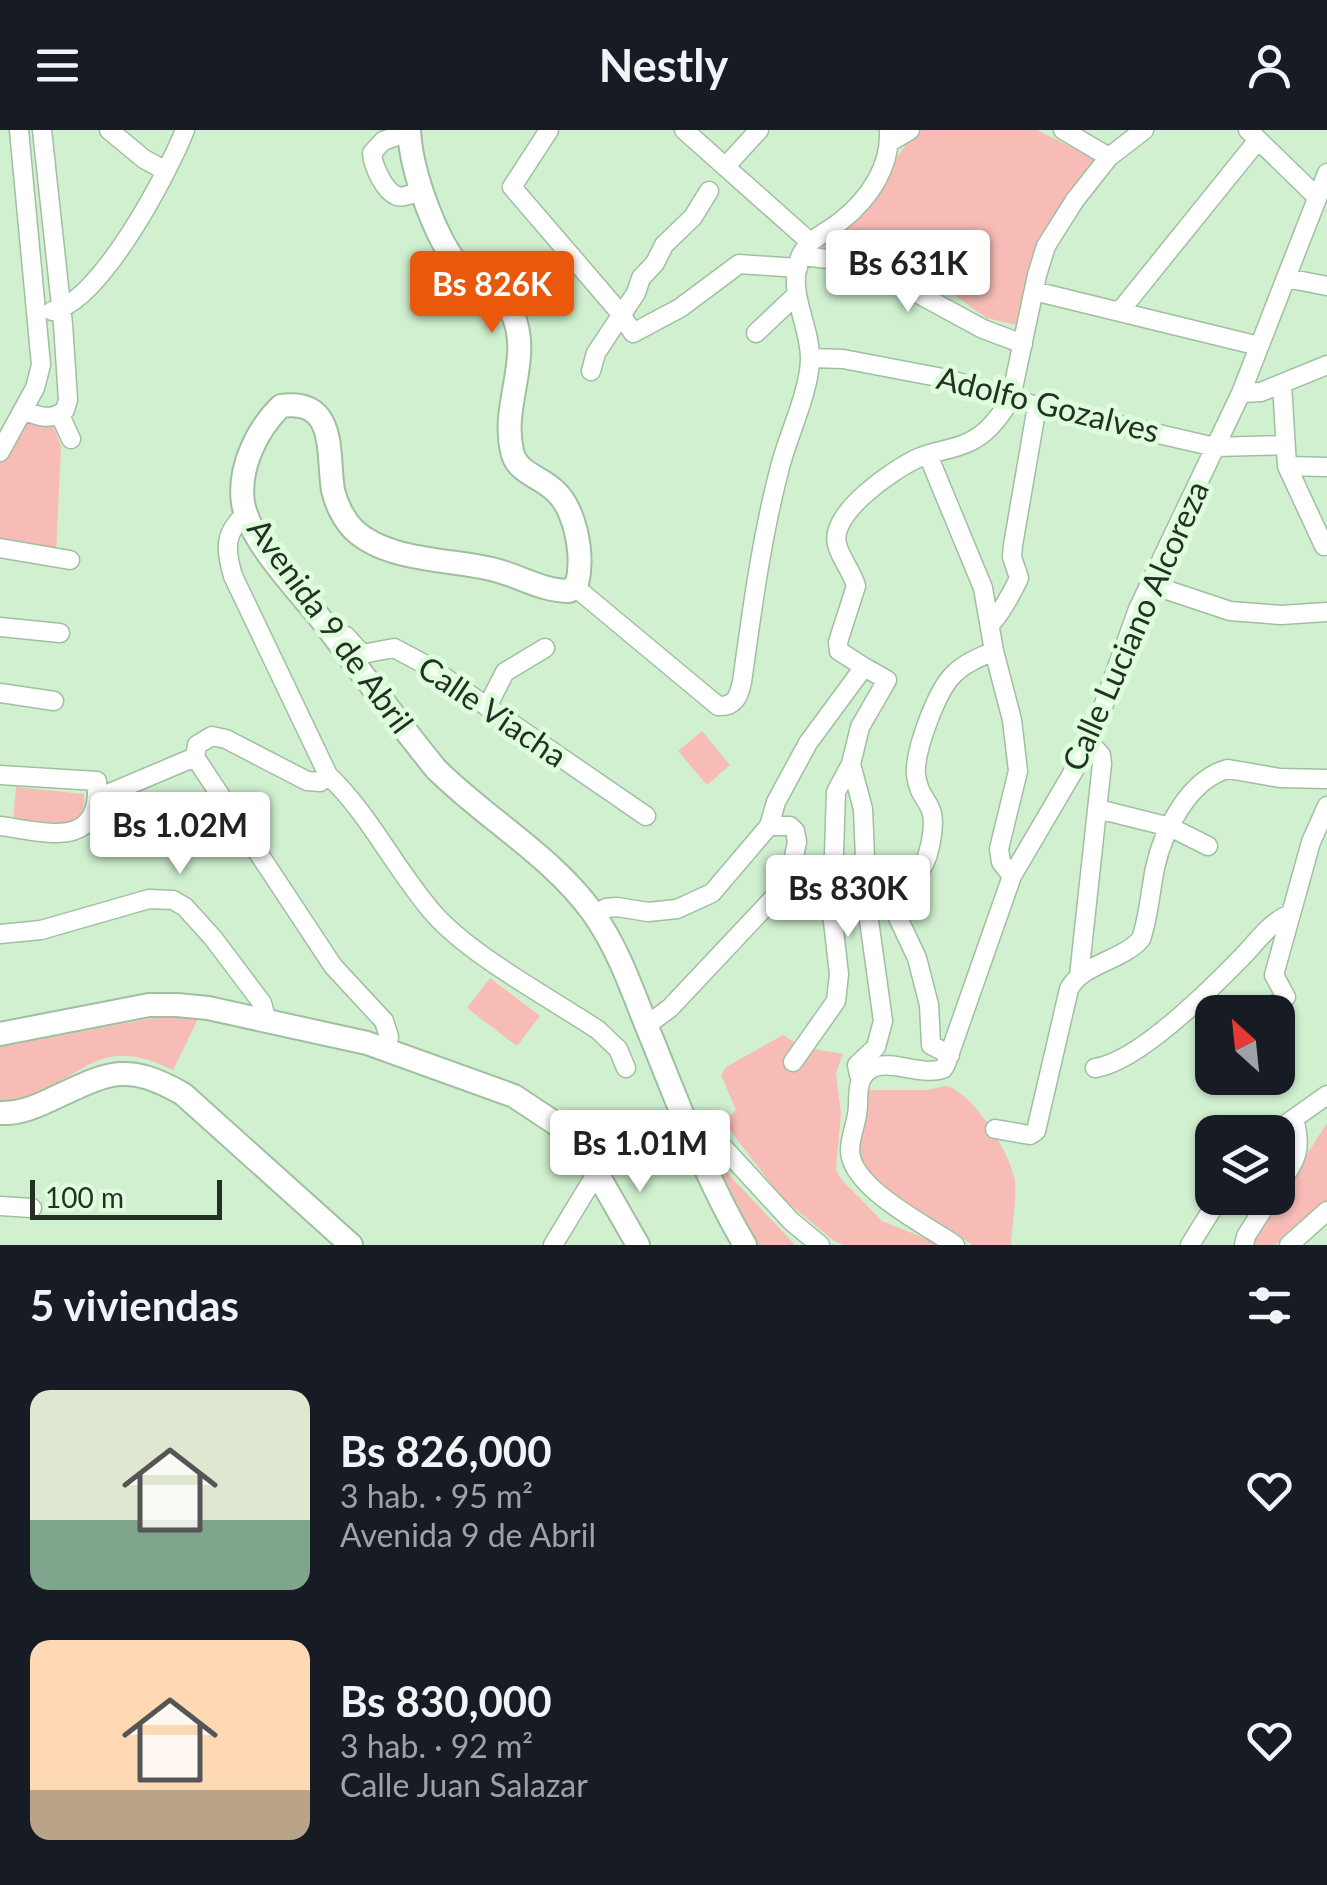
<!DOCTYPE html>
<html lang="es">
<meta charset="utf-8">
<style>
:root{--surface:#171b24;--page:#242831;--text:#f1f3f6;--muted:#9ea1a6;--accent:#ea580c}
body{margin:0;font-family:Lato,sans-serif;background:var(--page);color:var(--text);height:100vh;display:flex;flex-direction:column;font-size:38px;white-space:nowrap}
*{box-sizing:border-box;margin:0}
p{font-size:32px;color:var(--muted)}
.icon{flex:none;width:55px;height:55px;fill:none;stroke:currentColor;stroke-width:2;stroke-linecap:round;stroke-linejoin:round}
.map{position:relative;height:1115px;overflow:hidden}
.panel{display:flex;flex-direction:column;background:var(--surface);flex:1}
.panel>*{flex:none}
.needle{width:65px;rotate:333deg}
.controls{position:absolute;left:1195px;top:865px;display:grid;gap:20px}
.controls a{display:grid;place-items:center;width:100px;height:100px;border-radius:20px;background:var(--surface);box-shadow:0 2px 8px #0004;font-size:50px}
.scale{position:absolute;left:30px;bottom:25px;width:192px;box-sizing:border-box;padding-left:10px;border:5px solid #243024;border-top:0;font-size:28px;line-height:35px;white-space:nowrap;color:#243024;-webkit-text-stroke:8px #ddfddd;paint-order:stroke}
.price{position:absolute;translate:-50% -85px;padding:0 22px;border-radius:10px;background:#fff;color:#222;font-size:32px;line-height:65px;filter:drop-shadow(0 2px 5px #0008)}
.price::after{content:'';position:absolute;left:50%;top:60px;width:30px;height:22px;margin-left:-15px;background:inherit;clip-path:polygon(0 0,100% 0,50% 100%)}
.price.on{background:var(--accent);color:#fff}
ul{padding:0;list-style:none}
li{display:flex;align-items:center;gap:30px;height:250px;padding:0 30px}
li span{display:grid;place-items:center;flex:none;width:280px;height:200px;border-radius:20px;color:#555}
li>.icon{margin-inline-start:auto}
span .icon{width:120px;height:120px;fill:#fffc;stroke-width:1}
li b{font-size:42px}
h2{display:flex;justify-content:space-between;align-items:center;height:120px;padding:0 30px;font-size:42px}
header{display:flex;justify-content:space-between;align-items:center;height:130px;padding:0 30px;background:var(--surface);font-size:45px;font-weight:700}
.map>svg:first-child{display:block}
</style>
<header><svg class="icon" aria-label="menu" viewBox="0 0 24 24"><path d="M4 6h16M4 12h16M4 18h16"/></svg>Nestly<svg class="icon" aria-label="person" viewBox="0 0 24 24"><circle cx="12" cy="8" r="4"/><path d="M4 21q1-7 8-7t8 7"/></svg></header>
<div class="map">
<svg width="1327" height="1115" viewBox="0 0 1327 1115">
<rect width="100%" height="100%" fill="#d0f0d0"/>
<!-- green -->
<path fill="#f7bcb5" d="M 916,0 L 1037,0 L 1097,30 L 1056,84 L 1020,196 L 987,188 L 914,137 L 863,122 L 818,117 L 889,39 Z
M 31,286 L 52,292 L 61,316 L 56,424 L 0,414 L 0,333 L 21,293 Z
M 702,601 L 730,635 L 707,655 L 678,621 Z
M 16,657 L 84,664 L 82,688 L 72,696 L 13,690 Z
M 490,848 L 540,886 L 517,916 L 467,878 Z
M 158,887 L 198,889 L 173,940 C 103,906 90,940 31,967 C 22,971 10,973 0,976 L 0,917 Z
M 783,905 L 802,917 L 843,924 L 836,943 L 841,983 L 836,1039 L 840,1048 L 882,1091 L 942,1115 L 844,1115 L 834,1111 L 781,1067 L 724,992 L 736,980 L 721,945 L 726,937 Z
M 946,956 C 973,962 1011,1024 1015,1051 C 1017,1072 1012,1094 1011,1115 L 972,1115 L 950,1099 L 914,1088 L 849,1031 L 865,960 L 927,960 Z
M 1327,993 L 1327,1075 L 1275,1115 L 1252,1115 L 1260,1097 Z
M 717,1032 L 795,1115 L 756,1115 Z"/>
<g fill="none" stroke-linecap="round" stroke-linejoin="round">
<!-- minor casing -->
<g stroke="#a0bfa1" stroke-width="21">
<path id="minor" d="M 109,0 L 144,29 L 166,41
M 549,0 L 512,57 L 621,184 L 633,203 L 680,178 L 739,134 L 798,138
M 684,0 L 810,112
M 1063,0 L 1109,27
M 1248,0 L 1317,67
M 408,2 L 383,11 L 372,23 C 373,36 384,61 397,66 C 404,68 414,63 421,61
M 890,12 L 910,0
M 726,36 L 759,0
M 801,126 L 875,134 L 913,161 L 983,199 L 1023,214
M 1286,148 L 1327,156
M 1034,161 L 1259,216
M 52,181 C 100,173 168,43 185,0
M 1120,181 L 1258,10
M 756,203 L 795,166
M 811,228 L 843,229 L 948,249 L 1037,276 L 1215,317 L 1285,315
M 591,241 L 596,223 L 636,163 L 641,148 L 655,133 L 664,115 L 693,87 L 709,61
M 1282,254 L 1287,336 L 1324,416
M 1241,263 L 1261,262 L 1327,235
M 24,280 C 38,287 52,291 65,280 L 68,270 L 63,194 L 42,0
M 60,285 L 71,309
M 0,322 L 35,258 L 41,235 L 19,0
M 928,325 L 983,458 L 994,521 L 1012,590 L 1018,641 L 999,719 L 1001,732 L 1012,746
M 1287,336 L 1327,337
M 246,384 C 224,402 225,419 233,446 L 328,645 L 320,652 L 307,651 L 226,609 L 212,606 L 197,615 L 195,627 L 333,836 L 384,891 L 389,907 L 386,920
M 0,418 L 70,430
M 1149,454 L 1230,481 L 1281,485 L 1327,482
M 575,457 L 718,576 C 735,577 739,566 742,552 C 752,480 761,411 779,341 C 787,307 809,264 810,230 C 811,194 785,162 801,125 C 809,108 828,102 841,91 C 870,68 891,36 889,0
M 991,493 C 999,487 1014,459 1019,448 L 1012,427 L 1013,415 L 1037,276
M 0,497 L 60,503
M 346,506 L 362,524 L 394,518 L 428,536 L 646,686
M 0,563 L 54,571
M 487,577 L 505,542 L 545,518
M 851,634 L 863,679 L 867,776 L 883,891 L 876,917 L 857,935 L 859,945
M 0,645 L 97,651 C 101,721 47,702 0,696
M 328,645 C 371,686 396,741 435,785 C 473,827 550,868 598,900 L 618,919 L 626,938
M 98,668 L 195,627
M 1098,679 L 1170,697 L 1208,716
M 594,785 L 606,778 L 617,777 L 648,782 L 677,779 L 712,763 L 769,696 L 776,672 L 808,613 L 864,537 L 839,521 L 838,512 L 856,456 C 852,441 840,428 837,414 C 829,383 894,339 918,328 C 934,321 953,320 969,312 C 987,304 1002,284 1011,268 L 1037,145 L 1046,116 L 1075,70 L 1109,27 L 1144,0
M 0,804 L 41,800 L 149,769 L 173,770 L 185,777 L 213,808 L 262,873 L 267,891
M 1079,846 L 1102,634 L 1101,625 L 1090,613
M 1263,882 L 1286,867 L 1274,845 L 1311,712 L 1327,676
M 647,895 L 670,878 L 780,761 L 791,741 L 797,712 L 795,701 L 790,696 L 769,696
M 950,925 L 931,915 L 929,875 L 917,828 L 892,775 C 895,756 910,753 920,740 C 927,732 929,720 931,711 C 939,669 920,676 916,645 C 914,621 937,560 954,544 C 965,533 980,527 994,521
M 793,932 L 836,871 L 839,844 L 832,783 L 836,662 L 851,634 L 860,597 L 887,550 L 864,537
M 1095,938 C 1138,932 1212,858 1244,825 C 1257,811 1272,791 1290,784
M 995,999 L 1030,1005 L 1036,1001 L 1069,859 C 1083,833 1122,831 1141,809 C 1149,786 1150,762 1155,738 C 1163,701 1189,649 1228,639 L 1280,648 L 1327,649
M 1275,1002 L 1327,965
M 697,1016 L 723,1017 L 791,1091 L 820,1115
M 1278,1056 C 1296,1030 1303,1021 1294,989
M 0,1076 L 32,1078
M 553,1115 L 596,1044
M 955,1115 C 928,1096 850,1058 850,1020 C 850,1005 858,991 858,975 C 858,960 858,943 875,937 C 893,930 920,946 943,939 L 946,934 L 1012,746 L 1090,613 L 1138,479 L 1241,263 L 1327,43
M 1190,1115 L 1219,1068
M 1244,1115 L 1246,1106 L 1270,1068
M 1289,1115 L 1327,1081"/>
</g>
<!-- major casing -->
<g stroke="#a0bfa1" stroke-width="26">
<path id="major" d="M 409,0 C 411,41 437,118 468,146 C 486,161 503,162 513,185 C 532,229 501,275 512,321 C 516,341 535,345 549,356 C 576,374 584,425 577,454 L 569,461 C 542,461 520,446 495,440 C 453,429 388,432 354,400 C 344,390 336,374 333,360 C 327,325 338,268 281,276 C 257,299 238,338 243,373 C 250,412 299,461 324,493 C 361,542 397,591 436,639 C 486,689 551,725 593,783 C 617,817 630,854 645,892 C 676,967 704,1046 745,1115
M 0,904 L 149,875 L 177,875 L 208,878 L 367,913 L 514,966 L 567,1001 L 582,1017 L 638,1115
M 0,983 C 19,984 35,977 52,969 C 108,943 125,931 183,964 L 351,1115"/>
</g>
<!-- minor -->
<use href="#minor" stroke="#fff" stroke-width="18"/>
<!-- major -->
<use href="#major" stroke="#fff" stroke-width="22"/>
</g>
<g text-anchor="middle" stroke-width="10" stroke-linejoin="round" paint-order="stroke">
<!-- street labels -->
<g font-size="32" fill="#243024" stroke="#ddfddd">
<text transform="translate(1048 275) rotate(14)" y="11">Adolfo Gozalves</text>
<text transform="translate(330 496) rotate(54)" y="11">Avenida 9 de Abril</text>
<text transform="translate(1136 496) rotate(-66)" y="11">Calle Luciano Alcoreza</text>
<text transform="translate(492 582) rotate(34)" y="11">Calle Viacha</text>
</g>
</g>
</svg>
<div class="controls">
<a><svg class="needle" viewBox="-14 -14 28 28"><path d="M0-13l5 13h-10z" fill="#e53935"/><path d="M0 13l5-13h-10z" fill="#9ea1a6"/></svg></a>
<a><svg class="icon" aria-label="layers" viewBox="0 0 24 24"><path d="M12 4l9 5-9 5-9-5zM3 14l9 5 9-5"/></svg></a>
</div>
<div class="scale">100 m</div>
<b class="price" style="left:908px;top:185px">Bs 631K</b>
<b class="price on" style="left:492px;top:206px">Bs 826K</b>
<b class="price" style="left:180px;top:747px">Bs 1.02M</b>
<b class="price" style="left:848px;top:810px">Bs 830K</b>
<b class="price" style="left:640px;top:1065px">Bs 1.01M</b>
</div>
<section class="panel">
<h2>5 viviendas<svg class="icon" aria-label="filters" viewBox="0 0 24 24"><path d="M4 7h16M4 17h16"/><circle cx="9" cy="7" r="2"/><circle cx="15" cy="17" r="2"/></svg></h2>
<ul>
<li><span style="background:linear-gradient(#dfe7d0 65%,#7fa58c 0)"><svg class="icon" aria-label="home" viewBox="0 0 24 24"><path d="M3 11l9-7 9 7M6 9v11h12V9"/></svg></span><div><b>Bs 826,000</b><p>3 hab. · 95 m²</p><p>Avenida 9 de Abril</p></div><svg class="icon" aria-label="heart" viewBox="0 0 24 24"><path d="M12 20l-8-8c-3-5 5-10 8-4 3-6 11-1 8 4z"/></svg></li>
<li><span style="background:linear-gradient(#ffd9b3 75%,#b9a48a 0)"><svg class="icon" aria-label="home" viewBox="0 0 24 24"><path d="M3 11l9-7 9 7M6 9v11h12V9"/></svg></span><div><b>Bs 830,000</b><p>3 hab. · 92 m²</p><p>Calle Juan Salazar</p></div><svg class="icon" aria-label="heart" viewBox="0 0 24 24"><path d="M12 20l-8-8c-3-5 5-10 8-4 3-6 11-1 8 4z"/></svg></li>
</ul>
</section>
